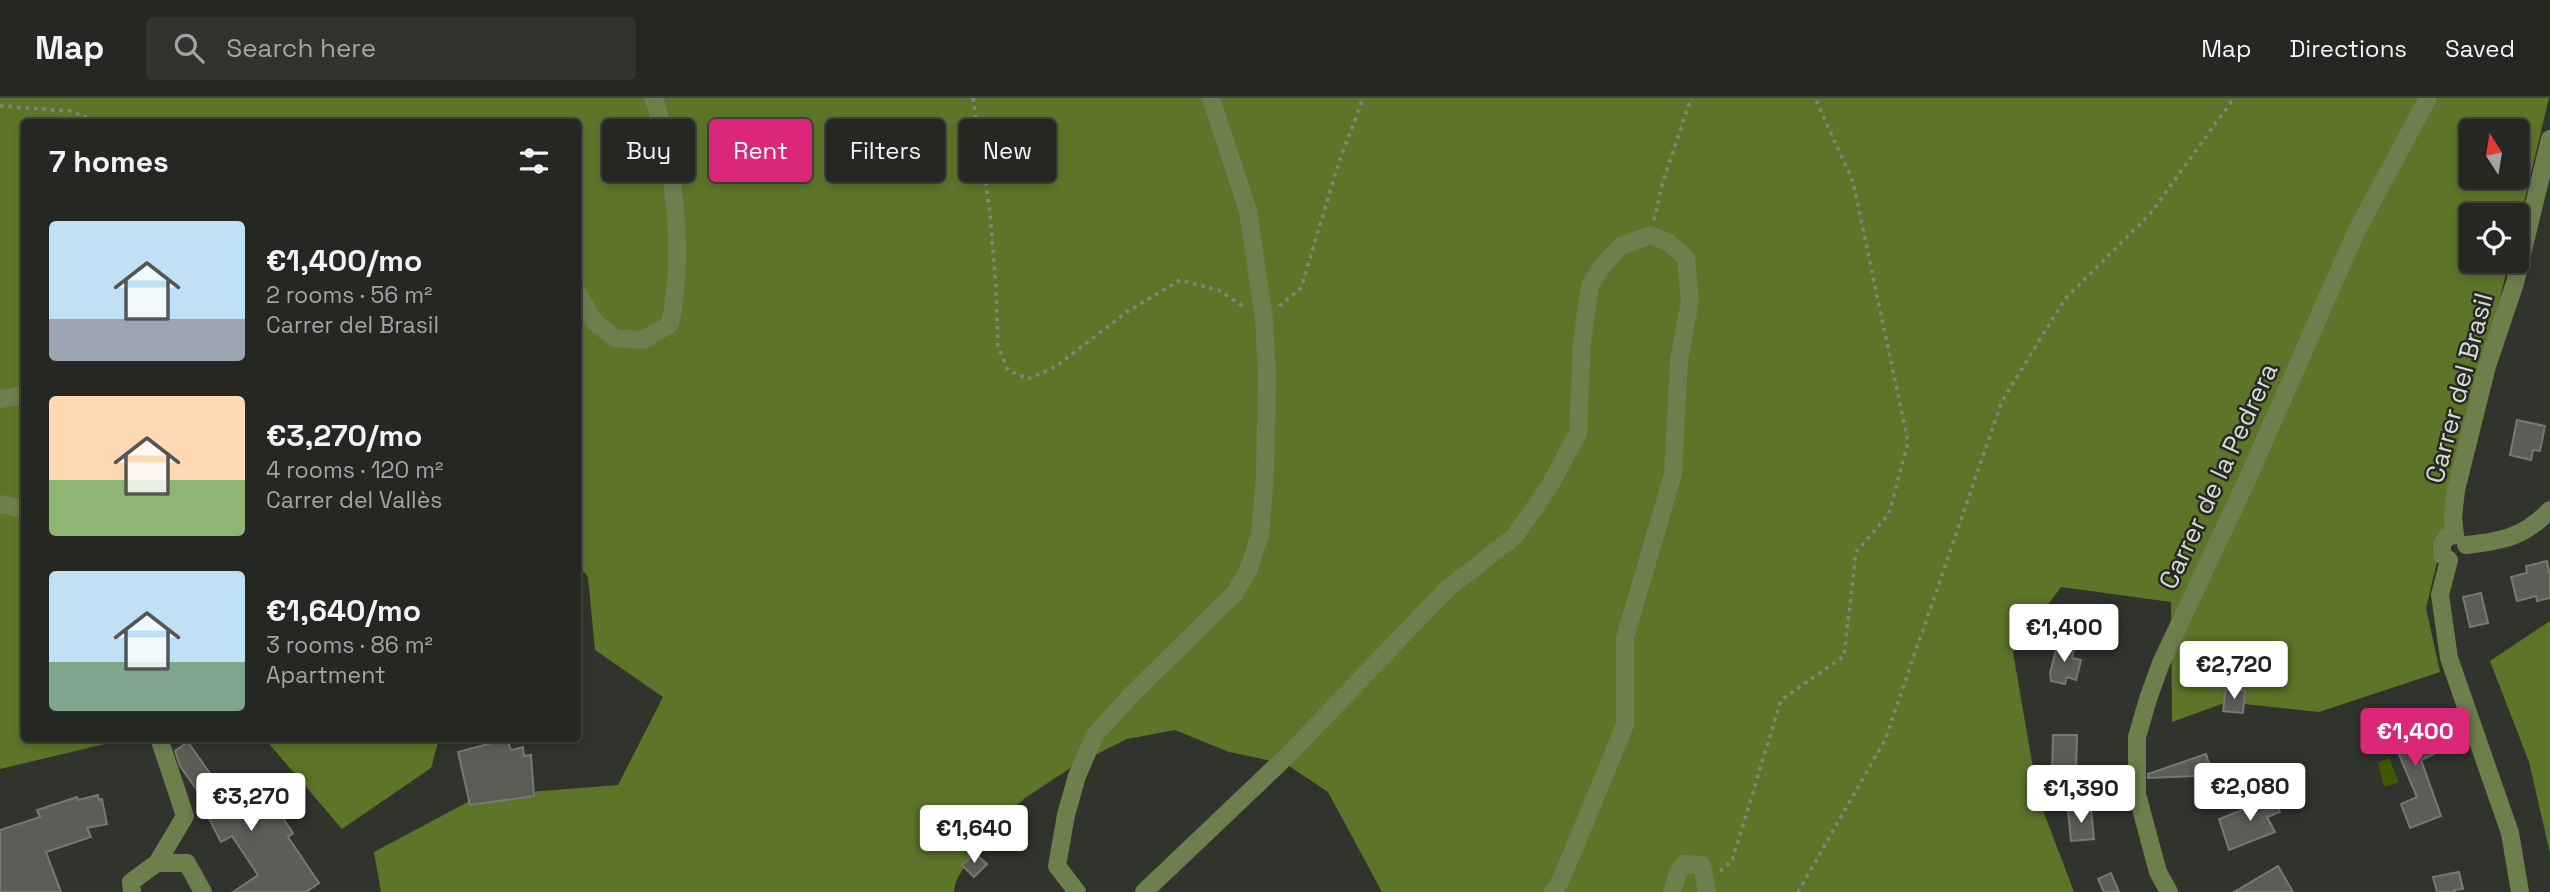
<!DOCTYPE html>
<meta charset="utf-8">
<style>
:root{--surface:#252722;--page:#31332f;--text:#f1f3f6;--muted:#a3a5a5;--line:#424440;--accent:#db2777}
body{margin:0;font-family:"Space Grotesk",sans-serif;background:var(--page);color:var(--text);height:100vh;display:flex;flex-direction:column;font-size:26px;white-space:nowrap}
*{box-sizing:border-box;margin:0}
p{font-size:23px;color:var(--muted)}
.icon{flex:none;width:38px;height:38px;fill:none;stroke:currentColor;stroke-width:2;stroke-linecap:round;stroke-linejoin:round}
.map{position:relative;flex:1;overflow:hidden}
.side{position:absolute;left:21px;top:21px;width:560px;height:623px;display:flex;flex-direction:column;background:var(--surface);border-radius:7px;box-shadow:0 4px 10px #0003,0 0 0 2px var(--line)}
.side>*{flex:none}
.guide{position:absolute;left:602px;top:21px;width:665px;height:63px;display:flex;gap:14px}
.needle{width:46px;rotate:348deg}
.controls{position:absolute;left:2459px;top:21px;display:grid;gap:14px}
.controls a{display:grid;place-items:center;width:70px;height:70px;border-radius:7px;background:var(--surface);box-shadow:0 4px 10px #0003,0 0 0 2px var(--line);font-size:35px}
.price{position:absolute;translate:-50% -60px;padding:0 16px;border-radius:7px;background:#fff;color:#222;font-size:23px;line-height:46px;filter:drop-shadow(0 2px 4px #0008)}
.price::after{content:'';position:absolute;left:50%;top:42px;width:21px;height:16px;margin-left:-10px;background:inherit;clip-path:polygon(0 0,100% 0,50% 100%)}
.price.active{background:var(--accent);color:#fff}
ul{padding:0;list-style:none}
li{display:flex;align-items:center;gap:21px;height:175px;padding:0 28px}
li span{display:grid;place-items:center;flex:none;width:196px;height:140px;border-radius:7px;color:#555}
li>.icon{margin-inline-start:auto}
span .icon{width:84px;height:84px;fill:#fffc;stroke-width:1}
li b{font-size:30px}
h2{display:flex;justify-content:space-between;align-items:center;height:84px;padding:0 28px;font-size:30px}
.tag{padding:0 24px;border-radius:7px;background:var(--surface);box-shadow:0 4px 10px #0003,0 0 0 2px var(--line);font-size:24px;line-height:63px}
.tag.active{background:var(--accent);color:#fff}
header{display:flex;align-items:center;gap:42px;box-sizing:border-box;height:98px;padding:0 35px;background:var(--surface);border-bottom:2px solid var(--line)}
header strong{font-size:33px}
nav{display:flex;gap:38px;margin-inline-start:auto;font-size:24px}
.search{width:490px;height:63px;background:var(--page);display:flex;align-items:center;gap:18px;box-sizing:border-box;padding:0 24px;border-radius:7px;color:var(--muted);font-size:26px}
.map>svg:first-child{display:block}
</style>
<header>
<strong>Map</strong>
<div class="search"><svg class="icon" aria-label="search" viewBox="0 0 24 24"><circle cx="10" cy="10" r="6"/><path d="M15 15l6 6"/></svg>Search here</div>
<nav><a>Map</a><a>Directions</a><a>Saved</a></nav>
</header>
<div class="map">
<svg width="2550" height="794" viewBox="0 0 2550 794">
<rect width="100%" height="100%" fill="#31342d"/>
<!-- forest -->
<path fill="#5c7529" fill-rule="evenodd" d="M 0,0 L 2549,0 L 2517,134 L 2516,117 L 2471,117 L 2471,163 L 2509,163 L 2426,510 L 2440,574 L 2319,614 L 2227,604 L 2172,624 L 2171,504 L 2061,489 L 2013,554 L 2038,699 L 2074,794 L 1382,794 L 1328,694 L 1286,666 L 1229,654 L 1175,632 L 1127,641 L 1075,667 L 1025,700 L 982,738 L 956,783 L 954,794 L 381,794 L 374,754 L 479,698 L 618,687 L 663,599 L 595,552 L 588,479 L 578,467 L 578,24 L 24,24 L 24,640 L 126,641 L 0,671 ZM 2471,33 L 2516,33 L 2516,79 L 2471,79 Z
M 2550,523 L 2550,755 L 2529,664 L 2490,563 Z
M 265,641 L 439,641 L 431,670 L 342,731 Z"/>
<!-- water -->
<path fill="#415802" d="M 2389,660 L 2399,684 L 2384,689 L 2378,665 Z"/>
<!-- building -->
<path fill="#5b5e57" stroke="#767971" stroke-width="2" d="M 2517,322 L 2545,328 L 2540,353 L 2533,352 L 2531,362 L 2510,357 Z
M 2547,463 L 2550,478 L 2550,500 L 2537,503 L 2536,498 L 2517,503 L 2511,479 L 2527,475 L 2526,468 Z
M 2481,495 L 2488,525 L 2470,529 L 2463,499 Z
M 2058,544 L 2075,548 L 2072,560 L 2081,562 L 2076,582 L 2067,579 L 2065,586 L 2051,583 L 2050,575 Z
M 2226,590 L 2245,593 L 2243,615 L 2223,613 Z
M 2422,619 L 2440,653 L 2421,662 L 2441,718 L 2410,730 L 2401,706 L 2417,699 L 2397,652 L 2386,655 L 2381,636 Z
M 2053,637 L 2077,637 L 2076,675 L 2052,674 Z
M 507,641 L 511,652 L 523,649 L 524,658 L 531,657 L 534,698 L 470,707 L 458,654 Z
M 188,644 L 230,704 L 243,696 L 257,718 L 274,707 L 293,735 L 288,739 L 319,785 L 306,794 L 233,794 L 258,777 L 232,738 L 221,744 L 208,719 L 214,716 L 180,668 L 175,653 Z
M 2206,656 L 2215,684 L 2196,690 L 2195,678 L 2148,680 L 2148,676 Z
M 2273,696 L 2280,714 L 2267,719 L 2275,734 L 2229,752 L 2219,721 L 2255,707 L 2254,703 Z
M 98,697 L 99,702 L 102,701 L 107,726 L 87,730 L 91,739 L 46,754 L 61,794 L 0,794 L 0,732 L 40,719 L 37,712 L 77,699 L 78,702 Z
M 2091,711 L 2094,741 L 2071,743 L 2068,713 Z
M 975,755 L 987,766 L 974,779 L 962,767 Z
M 2278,768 L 2293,794 L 2234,794 Z
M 2459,774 L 2463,791 L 2454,792 L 2455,794 L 2437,794 L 2433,779 Z
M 2111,775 L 2119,794 L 2104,794 L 2098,781 Z"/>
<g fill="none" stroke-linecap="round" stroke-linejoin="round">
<!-- path -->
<path stroke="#82857f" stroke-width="3.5" stroke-dasharray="3.5 5" stroke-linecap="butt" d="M 973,0 L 990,115 L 996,190 L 998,248 L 1008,272 L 1028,281 L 1055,269 L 1127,214 L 1180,182 L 1218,192 L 1244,209
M 0,8 L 70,13 L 98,24
M 1654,122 L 1663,83 L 1691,0
M 1279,208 L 1301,190 L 1339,64 L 1363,0
M 1720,773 L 1732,763 L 1781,602 L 1844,558 L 1856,454 L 1889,416 L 1908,344 L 1853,84 L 1815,0
M 1798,794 L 1885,642 L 2002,303 L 2065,201 L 2150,116 L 2234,0"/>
<!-- minor -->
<path stroke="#6c7f4d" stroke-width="18" d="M 578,196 L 595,225 L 615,240 L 643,242 L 670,226 C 685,155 674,75 656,6 L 653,0
M 0,301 L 24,297
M 0,406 L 24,411
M 2455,437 L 2453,420 L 2456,392 L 2487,268 L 2515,185 L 2550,41
M 2466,447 C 2503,443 2524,439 2550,412
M 2449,462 L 2440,497 L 2449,560 L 2510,735 L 2520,794
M 2449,462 L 2442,457 L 2442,446 L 2447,439 L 2455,437
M 157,765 L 187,765 L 203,794
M 132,794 L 131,784 L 157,765 L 185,718 L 159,640
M 1077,794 L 1057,768 L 1066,717 L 1077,678 L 1095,637 L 1131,597 L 1234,496 L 1248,473 L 1260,437 L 1265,375 L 1267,277 L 1264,221 L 1248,113 L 1211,0
M 1144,794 L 1288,657 L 1448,490 L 1514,439 L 1549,389 L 1578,335 L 1582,244 L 1590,187 L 1604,166 L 1621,148 L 1650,137 L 1669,145 L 1686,160 L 1690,203 L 1679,263 L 1673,376 L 1625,540 L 1625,627 L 1561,782 L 1553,794
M 1672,794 L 1677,777 L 1684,766 L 1702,767 L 1707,794
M 2169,794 L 2158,774 L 2137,696 L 2137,639 L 2148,601 L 2161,565 L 2248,380 L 2356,134 L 2428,0"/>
</g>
<g text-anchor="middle" stroke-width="5" stroke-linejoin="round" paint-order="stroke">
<!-- street labels -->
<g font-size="26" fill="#d8dad6" stroke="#272a23">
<text transform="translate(2459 290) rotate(-75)" y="9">Carrer del Brasil</text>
<text transform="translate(2218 378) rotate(-65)" y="9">Carrer de la Pedrera</text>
</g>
</g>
</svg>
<div class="controls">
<a><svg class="needle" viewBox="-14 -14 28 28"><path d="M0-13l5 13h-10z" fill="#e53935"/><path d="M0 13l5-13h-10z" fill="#a3a5a5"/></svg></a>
<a><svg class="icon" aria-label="locate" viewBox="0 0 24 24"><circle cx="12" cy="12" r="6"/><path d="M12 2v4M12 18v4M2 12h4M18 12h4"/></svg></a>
</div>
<b class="price" style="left:2064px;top:566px">€1,400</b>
<b class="price" style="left:2234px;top:603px">€2,720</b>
<b class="price active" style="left:2415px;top:670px">€1,400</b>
<b class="price" style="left:2250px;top:725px">€2,080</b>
<b class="price" style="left:2081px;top:727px">€1,390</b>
<b class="price" style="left:251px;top:735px">€3,270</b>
<b class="price" style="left:974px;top:767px">€1,640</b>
<div class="guide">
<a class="tag">Buy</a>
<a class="tag active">Rent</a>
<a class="tag">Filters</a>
<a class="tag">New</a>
</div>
<section class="side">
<h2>7 homes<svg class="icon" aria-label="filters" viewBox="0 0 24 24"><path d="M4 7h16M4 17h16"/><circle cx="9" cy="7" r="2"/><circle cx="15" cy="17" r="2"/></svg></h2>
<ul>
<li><span style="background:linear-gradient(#bfe0f5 70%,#9aa5b1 0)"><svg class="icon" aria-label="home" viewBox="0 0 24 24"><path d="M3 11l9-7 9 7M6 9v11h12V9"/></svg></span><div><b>€1,400/mo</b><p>2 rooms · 56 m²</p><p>Carrer del Brasil</p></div></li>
<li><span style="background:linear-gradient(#ffd9b3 60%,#8fb573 0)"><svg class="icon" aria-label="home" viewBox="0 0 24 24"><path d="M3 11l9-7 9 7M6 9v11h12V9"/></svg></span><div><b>€3,270/mo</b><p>4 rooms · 120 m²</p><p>Carrer del Vallès</p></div></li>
<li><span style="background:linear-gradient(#bfe0f5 65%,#7fa58c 0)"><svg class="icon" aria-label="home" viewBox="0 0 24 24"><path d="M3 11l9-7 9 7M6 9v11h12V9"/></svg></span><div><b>€1,640/mo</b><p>3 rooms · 86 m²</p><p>Apartment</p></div></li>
</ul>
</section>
</div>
